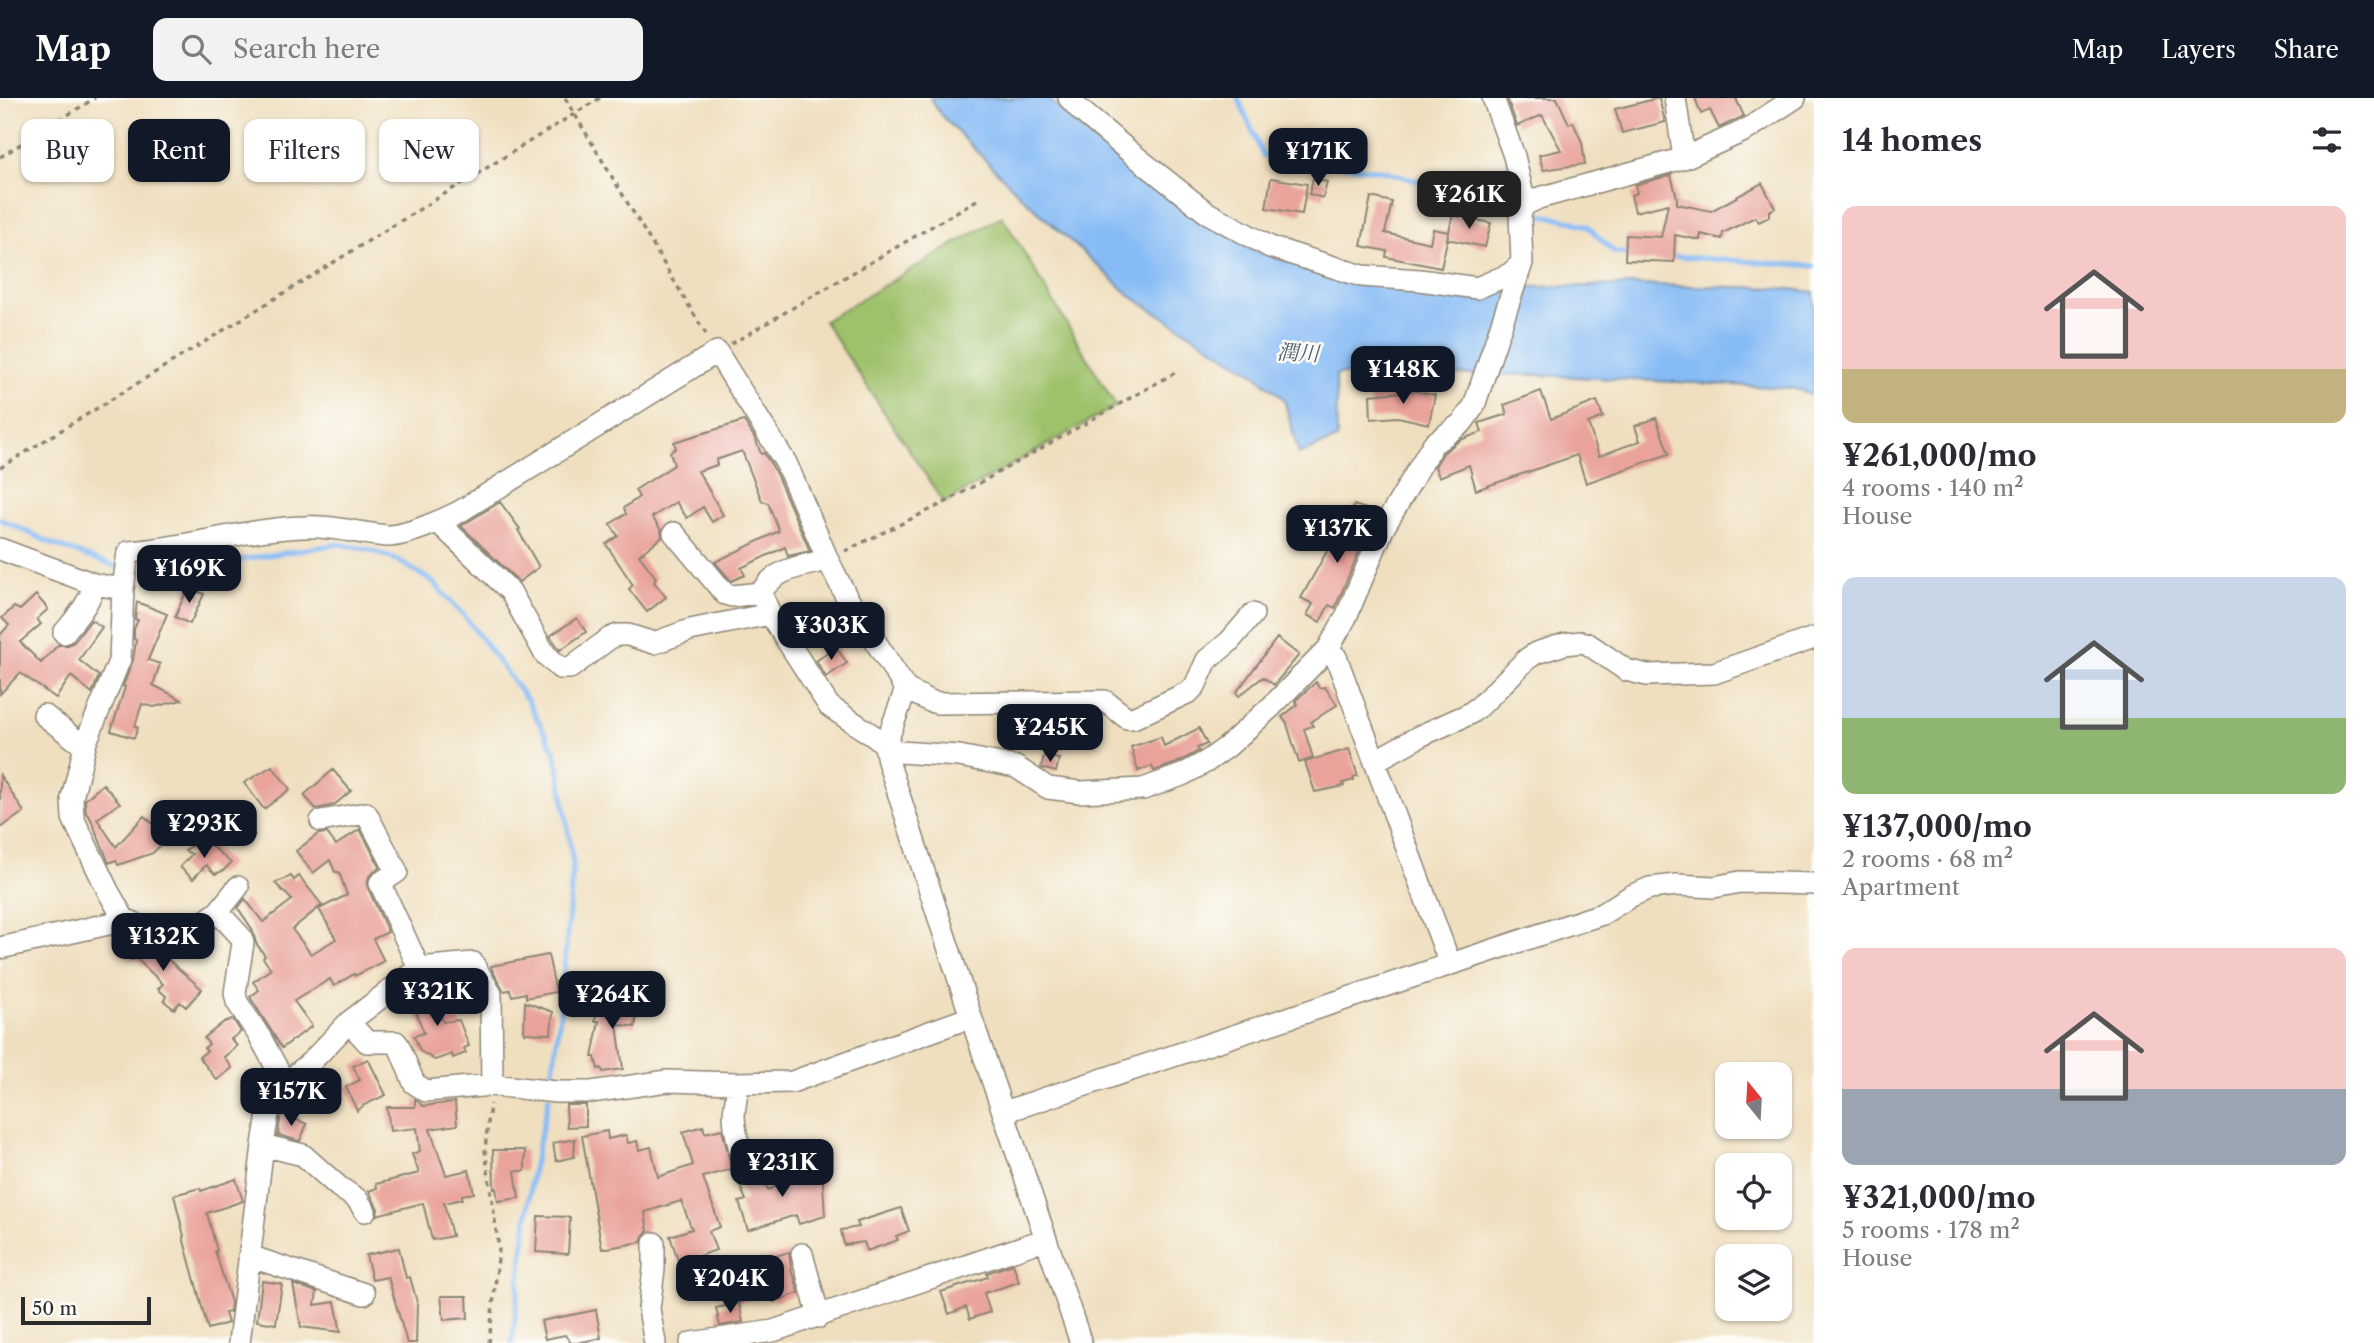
<!DOCTYPE html>
<meta charset="utf-8">
<style>
:root{--surface:#fff;--page:#f2f2f3;--text:#2b2b33;--muted:#7c7c81;--accent:#111827}
body{margin:0;font-family:"Libre Caslon Text","Noto Serif JP",serif;background:var(--page);color:var(--text);height:100vh;display:flex;flex-direction:column;font-size:26px;white-space:nowrap}
*{box-sizing:border-box;margin:0}
p{font-size:23px;color:var(--muted)}
.icon{flex:none;width:38px;height:38px;fill:none;stroke:currentColor;stroke-width:2;stroke-linecap:round;stroke-linejoin:round}
.map{position:relative;flex:1;overflow:hidden}
.drawer{display:flex;flex-direction:column;background:var(--surface);width:560px}
.drawer>*{flex:none}
.banner{position:absolute;left:21px;top:21px;width:665px;height:63px;display:flex;gap:14px}
.needle{width:46px;rotate:342deg}
.fabs{position:absolute;left:1715px;top:964px;display:grid;gap:14px}
.fabs a{display:grid;place-items:center;width:77px;height:77px;border-radius:14px;background:var(--surface);box-shadow:0 2px 5px #0004;font-size:35px}
.scale{position:absolute;left:21px;bottom:18px;width:130px;box-sizing:border-box;padding-left:7px;border:4px solid #2b2b2b;border-top:0;font-size:19px;line-height:24px;white-space:nowrap;color:#2b2b2b;-webkit-text-stroke:5px #fdfcf7;paint-order:stroke}
.price{position:absolute;translate:-50% -60px;padding:0 16px;border-radius:14px;background:var(--accent);color:#fff;font-size:23px;line-height:46px;filter:drop-shadow(0 2px 4px #0008)}
.price::after{content:'';position:absolute;left:50%;top:42px;width:21px;height:16px;margin-left:-10px;background:inherit;clip-path:polygon(0 0,100% 0,50% 100%)}
.price.on{background:#222;color:#fff}
ul{padding:0;list-style:none}
li{display:grid;align-content:center;gap:14px;height:371px;padding:0 28px}
li span{display:grid;place-items:center;height:217px;border-radius:14px;color:#555}
li>.icon{margin-inline-start:auto}
span .icon{width:126px;height:126px;fill:#fffc;stroke-width:1}
li b{font-size:30px}
h2{display:flex;justify-content:space-between;align-items:center;height:84px;padding:0 28px;font-size:30px}
.pill{padding:0 24px;border-radius:14px;background:var(--surface);box-shadow:0 2px 5px #0004;font-size:24px;line-height:63px}
.pill.on{background:var(--accent);color:#fff}
header{display:flex;align-items:center;gap:42px;box-sizing:border-box;height:98px;padding:0 35px;background:var(--accent);color:#fff}
header strong{font-size:33px}
nav{display:flex;gap:38px;margin-inline-start:auto;font-size:24px}
.search{width:490px;height:63px;background:var(--page);display:flex;align-items:center;gap:18px;box-sizing:border-box;padding:0 24px;border-radius:14px;color:var(--muted);font-size:26px}
main{display:flex;flex:1;min-height:0}
.map>svg:first-child{display:block}
</style>
<header>
<strong>Map</strong>
<div class="search"><svg class="icon" aria-label="search" viewBox="0 0 24 24"><circle cx="10" cy="10" r="6"/><path d="M15 15l6 6"/></svg>Search here</div>
<nav><a>Map</a><a>Layers</a><a>Share</a></nav>
</header>
<main>
<div class="map">
<svg width="1814" height="1245" viewBox="0 0 1814 1245">
<rect width="100%" height="100%" fill="#fdfcf7"/>
<filter id="ink" filterUnits="userSpaceOnUse"><feTurbulence type="fractalNoise" baseFrequency=".0143" numOctaves="2"/><feDisplacementMap in="SourceGraphic" scale="14" xChannelSelector="R" yChannelSelector="G"/><feConvolveMatrix kernelMatrix="1 2 1 2 8 2 1 2 1" color-interpolation-filters="sRGB"/></filter>
<filter id="wash" filterUnits="userSpaceOnUse"><feTurbulence type="fractalNoise" baseFrequency=".00686" numOctaves="4" result="noise"/><feDisplacementMap in="SourceGraphic" scale="28" xChannelSelector="R" yChannelSelector="G"/><feGaussianBlur stdDeviation="1.57" result="paint"/><feColorMatrix in="noise" values="0 0 0 0 0 0 0 0 0 0 0 0 0 0 0 0 0 1.4 0 .05"/><feComposite in="paint" operator="in"/></filter>
<g filter="url(#wash)">
<rect width="100%" height="100%" fill="#efdfbf"/>
<!-- green -->
<path fill="#9ec16a" stroke="#64764a" stroke-width="2" d="M 1002,118 L 1116,308 L 944,405 L 824,223 Z"/>
<!-- water -->
<path fill="#86bbf5" stroke="#587390" stroke-width="2" d="M 930,0 L 1048,0 L 1095,44 L 1172,103 L 1258,154 L 1477,190 L 1641,187 L 1780,190 L 1814,194 L 1814,297 L 1792,290 L 1537,277 L 1336,276 L 1337,341 L 1299,356 L 1284,301 L 1253,275 L 1132,199 L 1022,99 L 941,17 Z"/>
<g fill="none" stroke-linecap="round" stroke-linejoin="round">
<!-- stream -->
<path stroke="#86bbf5" stroke-width="5" d="M 1238,0 L 1263,58 L 1384,73 L 1516,112
M 1507,73 L 1512,110
M 1525,114 L 1564,121 L 1587,128 L 1614,154 L 1633,156
M 1670,158 L 1814,168
M 0,421 L 55,447 L 120,470
M 129,472 L 169,473 L 339,446 L 369,452 L 397,462 L 433,484 L 466,520 L 527,602 L 555,654 L 561,684 L 573,766 L 561,908 L 551,989
M 512,1245 L 532,1076 L 549,999"/>
</g>
<g id="blocks">
<!-- building -->
<path fill="#e9a39b" d="M 1507,0 L 1557,0 L 1569,26 L 1573,24 L 1582,44 L 1585,66 L 1543,72 L 1539,57 L 1561,52 L 1542,17 L 1517,28 Z
M 1659,0 L 1665,24 L 1622,35 L 1615,11 Z
M 1695,0 L 1738,0 L 1736,1 L 1744,18 L 1719,30 L 1710,12 L 1701,16 Z
M 1671,77 L 1677,100 L 1677,106 L 1711,113 L 1762,85 L 1775,110 L 1769,113 L 1769,119 L 1759,124 L 1755,119 L 1723,135 L 1722,141 L 1701,136 L 1700,142 L 1675,137 L 1674,164 L 1625,162 L 1626,137 L 1661,139 L 1668,106 L 1635,114 L 1631,97 L 1637,95 L 1635,87 Z
M 1271,80 L 1307,86 L 1302,116 L 1266,110 Z
M 1313,81 L 1327,84 L 1323,100 L 1309,96 Z
M 1371,99 L 1392,104 L 1385,135 L 1430,145 L 1433,131 L 1449,134 L 1441,170 L 1386,159 L 1387,153 L 1361,148 Z
M 1453,117 L 1491,125 L 1485,149 L 1447,141 Z
M 1414,293 L 1435,297 L 1429,326 L 1398,319 L 1371,321 L 1370,297 Z
M 1541,293 L 1551,321 L 1597,303 L 1603,319 L 1588,325 L 1599,358 L 1640,343 L 1635,328 L 1656,320 L 1669,356 L 1586,385 L 1577,357 L 1476,392 L 1469,367 L 1439,379 L 1435,368 L 1443,355 L 1460,342 L 1482,334 L 1479,325 L 1507,316 L 1504,307 Z
M 744,323 L 756,342 L 761,356 L 764,355 L 774,371 L 810,453 L 788,458 L 785,449 L 741,470 L 745,477 L 731,483 L 715,464 L 779,433 L 768,405 L 762,403 L 742,353 L 716,362 L 717,367 L 698,373 L 723,417 L 712,424 L 703,409 L 687,420 L 676,404 L 652,419 L 661,432 L 662,439 L 639,457 L 656,480 L 654,484 L 666,499 L 647,514 L 629,491 L 633,487 L 606,446 L 618,438 L 610,426 L 626,416 L 624,410 L 639,399 L 635,392 L 674,367 L 670,354 L 676,350 L 674,344 Z
M 500,404 L 520,431 L 518,432 L 539,469 L 519,484 L 461,428 Z
M 1354,407 L 1372,413 L 1361,449 L 1335,510 L 1329,507 L 1320,524 L 1307,517 L 1313,506 L 1301,500 L 1337,435 L 1343,439 Z
M 188,489 L 204,496 L 190,526 L 175,519 Z
M 36,497 L 48,511 L 37,521 L 41,526 L 20,544 L 41,565 L 58,547 L 68,547 L 74,544 L 91,522 L 102,529 L 79,562 L 99,578 L 92,595 L 71,578 L 56,600 L 20,575 L 0,596 L 0,537 L 9,527 L 2,520 L 14,509 L 20,512 Z
M 137,504 L 167,516 L 148,562 L 160,566 L 153,587 L 182,602 L 154,609 L 142,606 L 135,628 L 138,630 L 134,640 L 111,633 L 125,589 L 123,588 L 133,562 L 136,542 L 134,541 L 134,531 L 138,522 L 135,521 Z
M 577,520 L 586,534 L 560,552 L 550,538 Z
M 1277,540 L 1299,557 L 1274,587 L 1263,579 L 1239,598 L 1236,595 Z
M 836,549 L 847,565 L 826,579 L 816,563 Z
M 1316,584 L 1319,590 L 1325,589 L 1337,607 L 1311,624 L 1313,628 L 1304,631 L 1313,660 L 1299,665 L 1287,626 L 1282,619 L 1297,607 L 1296,602 Z
M 1199,630 L 1207,646 L 1197,650 L 1199,653 L 1177,665 L 1154,673 L 1152,668 L 1138,673 L 1131,649 L 1161,639 L 1164,648 Z
M 1349,651 L 1358,678 L 1353,679 L 1354,682 L 1343,685 L 1344,688 L 1315,694 L 1305,664 Z
M 1044,658 L 1059,661 L 1056,674 L 1041,670 Z
M 272,668 L 290,691 L 264,711 L 244,685 Z
M 333,672 L 351,693 L 334,707 L 316,711 L 304,697 Z
M 0,677 L 24,714 L 0,730 Z
M 103,686 L 120,705 L 97,721 L 116,749 L 144,718 L 168,739 L 153,755 L 118,767 L 116,762 L 109,765 L 90,719 L 86,715 L 85,702 Z
M 235,715 L 254,737 L 242,747 L 205,742 Z
M 360,731 L 380,769 L 369,778 L 367,788 L 388,834 L 373,841 L 384,863 L 355,878 L 354,876 L 334,888 L 330,881 L 294,903 L 312,928 L 282,950 L 250,899 L 259,892 L 253,884 L 271,871 L 263,860 L 265,858 L 256,845 L 252,831 L 238,810 L 245,801 L 263,824 L 292,802 L 275,785 L 291,778 L 294,782 L 299,778 L 322,807 L 292,831 L 311,856 L 336,841 L 319,811 L 347,797 L 339,774 L 335,774 L 330,762 L 313,775 L 296,753 L 318,736 L 327,735 L 336,747 Z
M 205,742 L 231,765 L 223,773 L 215,776 L 206,767 L 193,781 L 180,769 L 192,756 L 185,753 L 196,743 L 201,746 Z
M 129,838 L 165,859 L 202,891 L 186,909 L 180,904 L 174,911 L 164,903 L 166,898 L 158,891 L 163,886 L 137,861 L 131,862 L 117,850 Z
M 548,857 L 556,894 L 526,900 L 526,895 L 512,898 L 510,892 L 504,893 L 492,872 L 491,868 Z
M 427,885 L 443,924 L 459,922 L 469,948 L 464,950 L 466,955 L 453,960 L 452,956 L 435,962 L 420,953 L 414,938 L 424,935 L 409,895 Z
M 599,899 L 639,905 L 635,929 L 617,926 L 623,971 L 603,974 L 601,970 L 598,971 L 595,959 L 592,959 L 599,923 L 595,923 Z
M 525,904 L 553,914 L 551,936 L 524,935 Z
M 233,921 L 241,934 L 231,941 L 237,948 L 224,959 L 232,970 L 217,982 L 199,959 L 207,953 L 204,950 L 209,946 L 204,940 L 224,924 Z
M 368,961 L 386,997 L 364,1007 L 357,1013 L 346,989 L 360,982 L 353,968 Z
M 415,1001 L 423,1008 L 455,1004 L 457,1027 L 430,1031 L 446,1077 L 469,1072 L 474,1095 L 462,1097 L 462,1101 L 444,1105 L 452,1138 L 432,1142 L 423,1105 L 377,1117 L 378,1111 L 369,1093 L 377,1090 L 376,1086 L 419,1075 L 412,1056 L 420,1053 L 417,1030 L 390,1033 L 387,1009 L 415,1009 Z
M 566,1007 L 586,1007 L 586,1028 L 567,1029 Z
M 281,1015 L 307,1026 L 300,1043 L 278,1037 Z
M 703,1028 L 705,1035 L 722,1031 L 732,1071 L 703,1079 L 720,1129 L 709,1133 L 716,1152 L 679,1165 L 670,1138 L 692,1131 L 681,1103 L 645,1114 L 648,1133 L 643,1138 L 641,1144 L 602,1151 L 582,1038 L 607,1033 L 608,1041 L 626,1037 L 628,1045 L 637,1043 L 639,1052 L 651,1049 L 658,1079 L 693,1067 L 683,1034 Z
M 575,1041 L 574,1059 L 556,1063 L 553,1045 Z
M 493,1052 L 525,1052 L 525,1073 L 515,1073 L 519,1100 L 498,1103 L 496,1090 L 494,1091 Z
M 822,1068 L 825,1118 L 799,1126 L 796,1117 L 748,1132 L 739,1104 L 746,1102 L 737,1081 L 759,1071 L 768,1092 Z
M 236,1081 L 243,1103 L 207,1115 L 217,1153 L 215,1153 L 231,1204 L 230,1214 L 225,1215 L 228,1225 L 208,1231 L 183,1139 L 184,1138 L 174,1097 L 200,1090 L 201,1093 Z
M 901,1110 L 909,1133 L 896,1138 L 898,1142 L 867,1153 L 864,1144 L 844,1147 L 841,1132 L 859,1129 L 857,1124 Z
M 538,1118 L 570,1119 L 568,1156 L 536,1154 Z
M 399,1150 L 406,1180 L 410,1179 L 417,1204 L 416,1245 L 407,1245 L 388,1179 L 372,1182 L 366,1157 Z
M 789,1154 L 792,1176 L 794,1178 L 799,1195 L 774,1204 L 771,1196 L 731,1206 L 725,1184 L 729,1183 L 726,1173 Z
M 1013,1166 L 1019,1184 L 984,1195 L 990,1214 L 970,1221 L 966,1209 L 949,1216 L 941,1194 L 988,1179 L 987,1175 Z
M 262,1183 L 282,1186 L 276,1226 L 257,1223 Z
M 293,1186 L 317,1194 L 315,1207 L 335,1204 L 341,1234 L 301,1229 Z
M 441,1198 L 467,1198 L 468,1220 L 444,1222 Z
M 739,1205 L 743,1224 L 720,1228 L 716,1210 Z
M 596,1212 L 601,1240 L 577,1245 L 571,1245 L 565,1237 L 545,1241 L 541,1223 Z"/>
</g>
</g>
<g filter="url(#ink)">
<use href="#blocks" fill-opacity="0" stroke="#8d8575" stroke-width="2"/>
<g fill="none" stroke-linecap="round" stroke-linejoin="round">
<!-- minor casing -->
<g stroke="#8d8575" stroke-width="24">
<path id="minor" d="M 1069,0 L 1080,12 L 1130,54 L 1206,114 L 1270,149 L 1362,178 L 1420,182 L 1477,190 L 1510,176 L 1522,165
M 1684,60 L 1746,32 L 1795,0
M 1524,107 L 1539,100 L 1684,60 L 1675,0
M 438,424 L 510,493 L 545,556 L 560,570 L 570,570 L 610,540 L 618,537 L 628,537 L 654,545 L 690,532 L 770,516
M 674,435 L 725,496 L 732,498 L 761,495 C 774,470 803,468 828,462
M 0,451 L 94,486 L 123,491
M 761,495 L 770,516 L 829,608 L 893,651 L 900,654 L 959,658 L 1016,669 L 1048,690 L 1080,694 L 1143,691 L 1182,677 L 1206,664 L 1227,649 L 1271,609 L 1328,551 L 1346,519 L 1383,431 L 1433,346 L 1462,325 L 1474,308 L 1522,165 L 1520,117 L 1524,107 L 1522,93 L 1514,58 L 1493,0
M 64,535 C 75,521 91,504 94,486
M 1328,551 L 1336,559 L 1450,866
M 906,591 L 930,603 L 938,605 L 1105,603 L 1127,620 L 1133,620 L 1189,594 L 1195,588 L 1207,562 L 1229,544 L 1253,516
M 44,617 L 76,642 L 86,644
M 1375,663 L 1420,638 L 1469,616 L 1480,608 L 1527,561 L 1536,555 L 1565,546 L 1581,544 L 1588,546 L 1626,572 L 1647,577 L 1714,575 L 1814,540
M 321,723 L 366,715 L 397,774 L 380,785 L 419,870
M 218,814 L 241,839 L 243,845 L 235,895 L 237,904 L 260,939 L 285,985
M 124,821 L 134,825 L 167,847 L 173,846 L 218,814 L 238,789
M 0,850 L 113,825 L 124,821 L 108,793 L 73,720 L 72,700 L 86,644 L 120,561 L 123,491 L 128,454 C 187,450 244,431 303,429 C 332,427 360,436 388,438 C 406,438 443,422 459,414 L 717,254 L 786,365 L 828,462 L 846,498 L 906,591 L 885,648 L 888,663 L 971,919 L 1081,1245
M 349,924 L 367,944 L 396,944 L 399,948 L 414,985 L 426,993 L 492,987 L 556,994 L 591,994 L 667,983 L 737,985 L 792,984 L 971,919
M 737,985 C 738,997 734,1007 734,1019 C 735,1034 739,1048 742,1063
M 1004,1014 L 1602,816 L 1631,798 L 1650,790 L 1677,787 L 1714,789 L 1740,784 L 1814,786
M 263,1047 L 303,1057 L 339,1089 L 357,1101 L 365,1113
M 654,1145 L 654,1171 L 649,1211 L 655,1245
M 802,1156 L 819,1219
M 249,1158 L 364,1196
M 239,1245 L 263,1047 L 270,1003 L 273,996 L 312,963 L 349,924 L 419,870 L 473,865 L 491,896 L 492,987
M 691,1245 L 773,1233 L 1046,1141"/>
</g>
<!-- path -->
<path stroke="#8d8575" stroke-width="3.5" stroke-dasharray="5 5" stroke-linecap="butt" d="M 565,0 L 707,238
M 0,59 L 95,0
M 731,246 L 977,102
M 0,370 L 600,0
M 845,453 L 944,405 L 1178,273
M 489,1245 L 499,1151 L 485,1052 L 490,1006"/>
<!-- minor -->
<use href="#minor" stroke="#fff" stroke-width="21"/>
</g>
</g>
<g text-anchor="middle" stroke-width="5" stroke-linejoin="round" paint-order="stroke">
<!-- water labels -->
<g font-size="21" font-style="italic" fill="#4b5d72" stroke="#fdfcf7">
<text transform="translate(1298 255) rotate(3)" y="7">潤川</text>
</g>
</g>
</svg>
<div class="fabs">
<a><svg class="needle" viewBox="-14 -14 28 28"><path d="M0-13l5 13h-10z" fill="#e53935"/><path d="M0 13l5-13h-10z" fill="#7c7c81"/></svg></a>
<a><svg class="icon" aria-label="locate" viewBox="0 0 24 24"><circle cx="12" cy="12" r="6"/><path d="M12 2v4M12 18v4M2 12h4M18 12h4"/></svg></a>
<a><svg class="icon" aria-label="layers" viewBox="0 0 24 24"><path d="M12 4l9 5-9 5-9-5zM3 14l9 5 9-5"/></svg></a>
</div>
<div class="scale">50 m</div>
<b class="price" style="left:1318px;top:90px">¥171K</b>
<b class="price on" style="left:1469px;top:133px">¥261K</b>
<b class="price" style="left:1403px;top:308px">¥148K</b>
<b class="price" style="left:1337px;top:467px">¥137K</b>
<b class="price" style="left:189px;top:507px">¥169K</b>
<b class="price" style="left:831px;top:564px">¥303K</b>
<b class="price" style="left:1050px;top:666px">¥245K</b>
<b class="price" style="left:204px;top:762px">¥293K</b>
<b class="price" style="left:163px;top:875px">¥132K</b>
<b class="price" style="left:437px;top:930px">¥321K</b>
<b class="price" style="left:612px;top:933px">¥264K</b>
<b class="price" style="left:291px;top:1030px">¥157K</b>
<b class="price" style="left:782px;top:1101px">¥231K</b>
<b class="price" style="left:730px;top:1217px">¥204K</b>
<div class="banner">
<a class="pill">Buy</a>
<a class="pill on">Rent</a>
<a class="pill">Filters</a>
<a class="pill">New</a>
</div>
</div>
<section class="drawer">
<h2>14 homes<svg class="icon" aria-label="filters" viewBox="0 0 24 24"><path d="M4 7h16M4 17h16"/><circle cx="9" cy="7" r="2"/><circle cx="15" cy="17" r="2"/></svg></h2>
<ul>
<li><span style="background:linear-gradient(#f6c9c9 75%,#c2b280 0)"><svg class="icon" aria-label="home" viewBox="0 0 24 24"><path d="M3 11l9-7 9 7M6 9v11h12V9"/></svg></span><div><b>¥261,000/mo</b><p>4 rooms · 140 m²</p><p>House</p></div></li>
<li><span style="background:linear-gradient(#c9d6e8 65%,#8fb573 0)"><svg class="icon" aria-label="home" viewBox="0 0 24 24"><path d="M3 11l9-7 9 7M6 9v11h12V9"/></svg></span><div><b>¥137,000/mo</b><p>2 rooms · 68 m²</p><p>Apartment</p></div></li>
<li><span style="background:linear-gradient(#f6c9c9 65%,#9aa5b1 0)"><svg class="icon" aria-label="home" viewBox="0 0 24 24"><path d="M3 11l9-7 9 7M6 9v11h12V9"/></svg></span><div><b>¥321,000/mo</b><p>5 rooms · 178 m²</p><p>House</p></div></li>
</ul>
</section>
</main>
